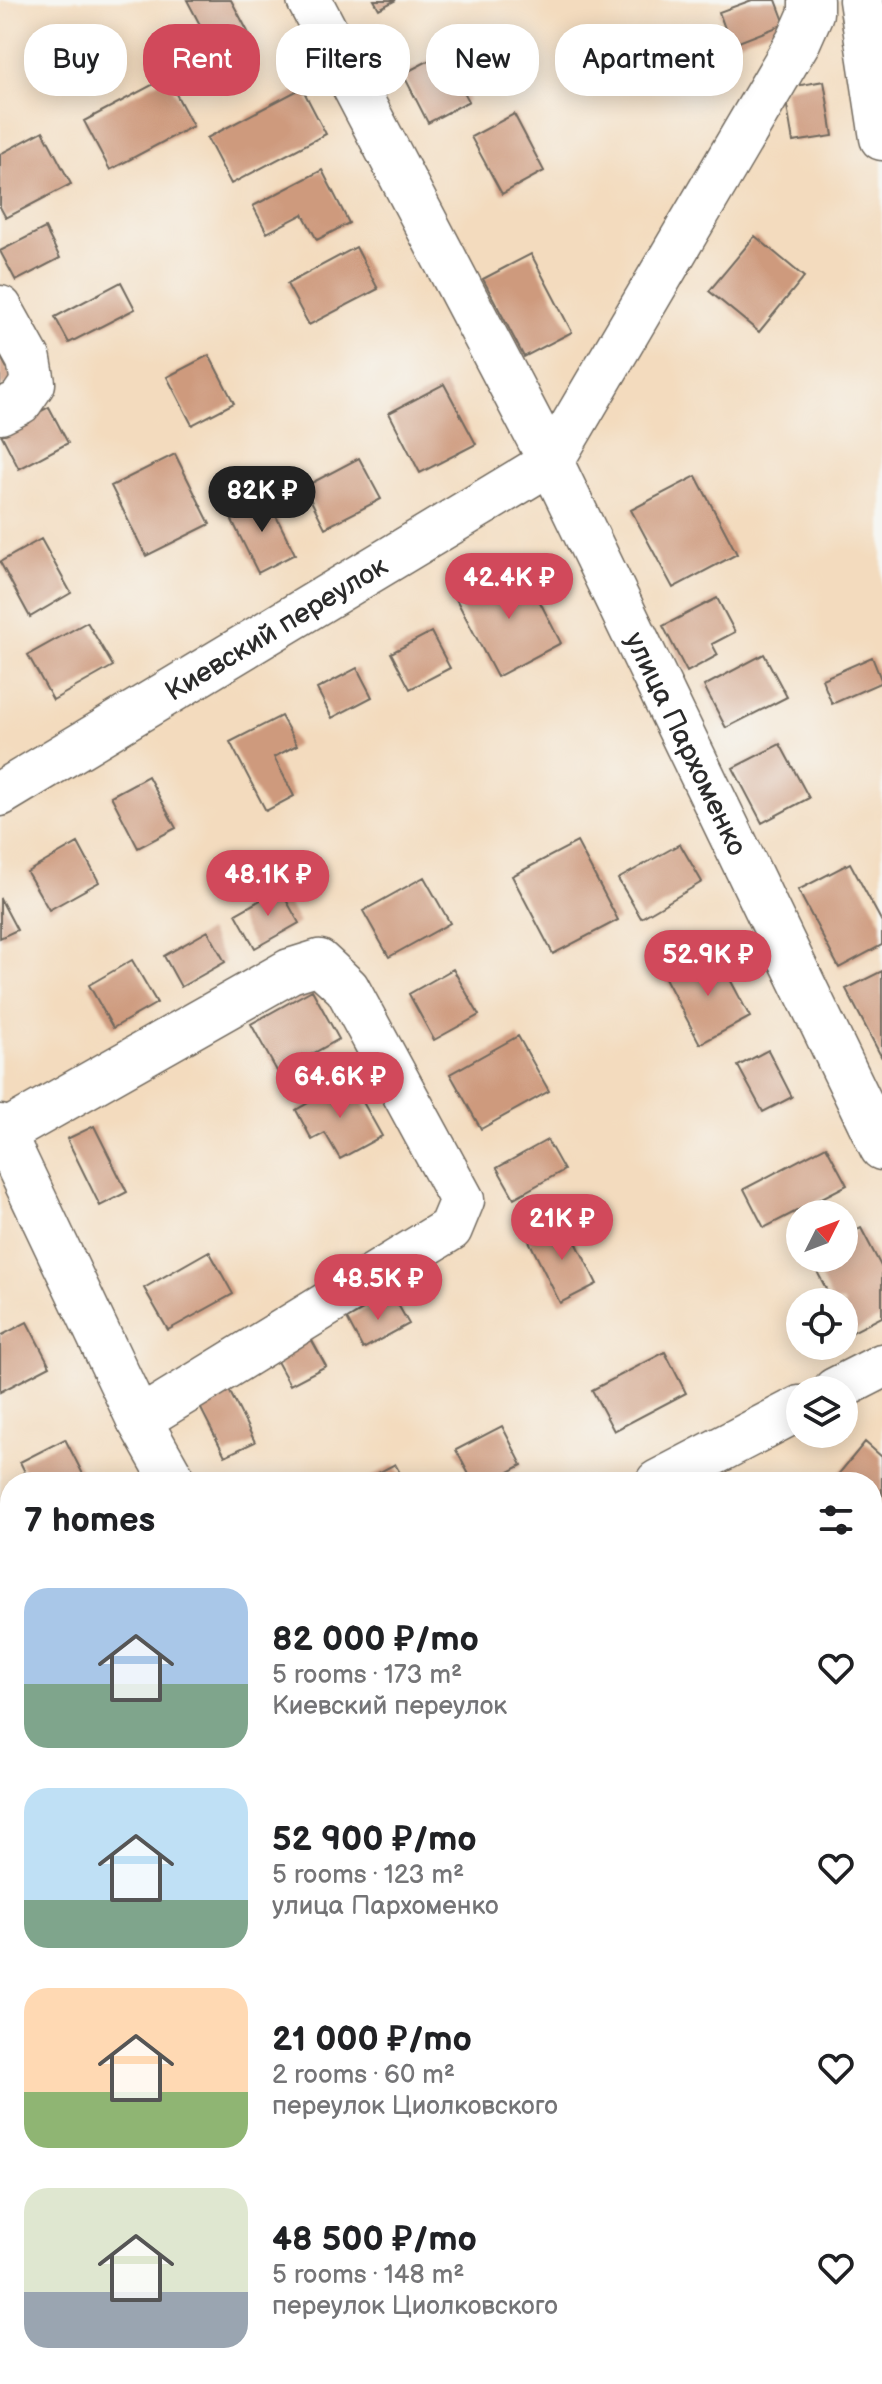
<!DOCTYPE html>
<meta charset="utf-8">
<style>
:root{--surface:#fff;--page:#f2f2f2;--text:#202124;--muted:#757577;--accent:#d1495b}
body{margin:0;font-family:"Balsamiq Sans",sans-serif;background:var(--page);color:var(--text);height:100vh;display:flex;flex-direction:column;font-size:30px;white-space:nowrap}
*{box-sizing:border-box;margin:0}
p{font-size:26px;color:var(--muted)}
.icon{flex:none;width:44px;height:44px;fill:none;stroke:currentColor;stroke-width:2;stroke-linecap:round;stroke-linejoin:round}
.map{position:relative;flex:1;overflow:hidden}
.panel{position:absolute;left:0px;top:1472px;width:882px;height:912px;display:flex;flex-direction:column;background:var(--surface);border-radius:32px 32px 0 0;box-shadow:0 4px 20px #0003}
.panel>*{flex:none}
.banner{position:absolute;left:24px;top:24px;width:834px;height:72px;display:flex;gap:16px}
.needle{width:52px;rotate:48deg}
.controls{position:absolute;left:786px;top:1200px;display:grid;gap:16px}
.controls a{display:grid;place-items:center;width:72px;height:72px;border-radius:50%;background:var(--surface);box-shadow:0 4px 20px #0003;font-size:40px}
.price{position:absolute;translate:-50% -68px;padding:0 18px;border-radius:28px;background:var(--accent);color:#fff;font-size:26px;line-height:52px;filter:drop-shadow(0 2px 4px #0008)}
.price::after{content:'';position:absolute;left:50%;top:48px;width:24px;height:18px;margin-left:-12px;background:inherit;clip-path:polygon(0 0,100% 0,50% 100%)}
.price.on{background:#222;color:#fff}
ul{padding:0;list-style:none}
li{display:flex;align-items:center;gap:24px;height:200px;padding:0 24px}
li span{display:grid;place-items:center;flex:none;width:224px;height:160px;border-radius:24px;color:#555}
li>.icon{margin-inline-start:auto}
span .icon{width:96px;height:96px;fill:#fffc;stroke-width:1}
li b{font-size:34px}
h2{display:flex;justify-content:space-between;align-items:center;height:96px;padding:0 24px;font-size:34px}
.chip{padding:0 28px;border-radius:32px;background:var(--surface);box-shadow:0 4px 20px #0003;font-size:28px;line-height:72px}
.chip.on{background:var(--accent);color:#fff}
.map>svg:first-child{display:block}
</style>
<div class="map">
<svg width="882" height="2384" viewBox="0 0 882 2384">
<rect width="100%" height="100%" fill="#f6f6f2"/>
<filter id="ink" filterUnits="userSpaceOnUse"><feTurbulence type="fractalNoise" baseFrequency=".0125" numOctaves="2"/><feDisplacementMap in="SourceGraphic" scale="16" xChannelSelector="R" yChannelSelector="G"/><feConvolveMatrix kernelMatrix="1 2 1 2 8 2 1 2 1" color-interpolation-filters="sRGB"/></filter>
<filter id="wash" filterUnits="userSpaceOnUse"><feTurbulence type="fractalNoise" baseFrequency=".006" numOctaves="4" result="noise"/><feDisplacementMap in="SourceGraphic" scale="32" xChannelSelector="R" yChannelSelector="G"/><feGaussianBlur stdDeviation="1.8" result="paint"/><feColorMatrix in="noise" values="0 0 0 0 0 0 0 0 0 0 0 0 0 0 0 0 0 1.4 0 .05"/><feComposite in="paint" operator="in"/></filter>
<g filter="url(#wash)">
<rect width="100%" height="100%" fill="#f3dbbe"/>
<g id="blocks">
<!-- building -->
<path fill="#ce9a7d" d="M 187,0 L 231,0 L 254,43 L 219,61 Z
M 374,0 L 396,0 L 379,9 Z
M 752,0 L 776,0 L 785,24 L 731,45 L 719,12 Z
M 443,53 L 469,101 L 428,123 L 403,74 Z
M 167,77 L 193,126 L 110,170 L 84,121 Z
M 824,81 L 833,136 L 793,142 L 784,88 Z
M 302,88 L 326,134 L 231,184 L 207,138 Z
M 514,114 L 544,171 L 502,194 L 471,137 Z
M 43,131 L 71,184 L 6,218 L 0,207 L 0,154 Z
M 322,170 L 349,223 L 317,240 L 303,214 L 267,233 L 253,206 Z
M 45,228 L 60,258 L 16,281 L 0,251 Z
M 755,236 L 804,277 L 759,332 L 709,291 Z
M 356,247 L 378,289 L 309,325 L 287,284 Z
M 531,254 L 572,332 L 524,357 L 483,279 Z
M 121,282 L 135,309 L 69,343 L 55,317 Z
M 0,355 L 13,380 L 0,387 Z
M 209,355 L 234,403 L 192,425 L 167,377 Z
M 444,384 L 476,444 L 420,473 L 389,413 Z
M 49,407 L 68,443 L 19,469 L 0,432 Z
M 175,454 L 210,524 L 146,556 L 111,486 Z
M 359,458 L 381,499 L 325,528 L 304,487 Z
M 696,476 L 737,554 L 673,588 L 631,510 Z
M 266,496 L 295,554 L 258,573 L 229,514 Z
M 41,539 L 71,593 L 30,617 L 0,562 Z
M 521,565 L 561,643 L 497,677 L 456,599 Z
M 717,598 L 735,632 L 712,644 L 718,655 L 687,672 L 663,626 Z
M 87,622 L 113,666 L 53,700 L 28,655 Z
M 431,632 L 450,668 L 410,689 L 391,653 Z
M 764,654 L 787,697 L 726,728 L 704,686 Z
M 872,657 L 882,682 L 832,704 L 822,679 Z
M 357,668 L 372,697 L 332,718 L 317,689 Z
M 281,716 L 297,745 L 274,757 L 294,796 L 266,811 L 230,742 Z
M 780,744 L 809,798 L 762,823 L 733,768 Z
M 148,776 L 176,828 L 138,848 L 111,796 Z
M 577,842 L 618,920 L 553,954 L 512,876 Z
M 78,843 L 99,882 L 49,910 L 27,872 Z
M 680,844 L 702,882 L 641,918 L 618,879 Z
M 850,863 L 882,922 L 882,945 L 839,968 L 798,890 Z
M 424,877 L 450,923 L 389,957 L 363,911 Z
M 280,889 L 299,923 L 255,948 L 236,914 Z
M 0,898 L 17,930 L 0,938 Z
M 208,931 L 225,962 L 181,987 L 164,956 Z
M 715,951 L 750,1017 L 700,1044 L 665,978 Z
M 132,960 L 157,1003 L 113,1028 L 89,985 Z
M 453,969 L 479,1015 L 434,1040 L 409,994 Z
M 882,971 L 882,1058 L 846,989 Z
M 312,990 L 339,1039 L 278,1073 L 251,1024 Z
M 518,1036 L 549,1091 L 481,1129 L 450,1074 Z
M 768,1050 L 792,1097 L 763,1112 L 738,1066 Z
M 350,1079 L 382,1136 L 340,1159 L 325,1133 L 312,1140 L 296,1110 Z
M 94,1126 L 127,1192 L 100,1206 L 67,1139 Z
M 547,1140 L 564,1170 L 514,1198 L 497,1168 Z
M 826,1146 L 847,1185 L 764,1228 L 744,1189 Z
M 565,1220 L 597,1284 L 560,1303 L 528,1239 Z
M 861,1228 L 882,1268 L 882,1317 L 849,1334 L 844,1323 L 844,1302 L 833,1302 L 810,1258 L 844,1258 L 844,1237 Z
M 209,1251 L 233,1294 L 168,1330 L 144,1288 Z
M 392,1294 L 409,1324 L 363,1349 L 347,1319 Z
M 27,1322 L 50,1366 L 0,1392 L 0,1336 Z
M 310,1337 L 326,1366 L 290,1385 L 274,1356 Z
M 665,1352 L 686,1393 L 614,1431 L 592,1390 Z
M 226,1384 L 255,1442 L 225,1456 L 196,1399 Z
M 502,1426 L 522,1465 L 490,1482 L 473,1482 L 456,1450 Z
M 65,1439 L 87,1482 L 30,1482 L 20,1462 Z
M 865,1442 L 882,1457 L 882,1495 L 872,1507 L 872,1482 L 832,1482 Z
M 395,1464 L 405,1482 L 361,1482 Z
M 10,1664 L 10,1709 L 0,1690 L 0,1669 Z
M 3,1892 L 10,1906 L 10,1987 L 0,1993 Z
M 882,2124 L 882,2195 L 872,2169 L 872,2128 Z
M 3,2194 L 10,2207 L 10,2263 L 0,2268 L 0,2195 Z"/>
</g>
</g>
<g filter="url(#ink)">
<use href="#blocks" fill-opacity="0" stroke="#71695e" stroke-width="2"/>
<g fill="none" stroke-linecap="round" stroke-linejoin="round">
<!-- minor casing -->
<g stroke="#71695e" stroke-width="47">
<g id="minor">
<path id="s1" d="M 309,0 L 551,462 L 882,1148"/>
<path d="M 861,0 L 882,138"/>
<path d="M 0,308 L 29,360 L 33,383 L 20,402 L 0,412"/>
<path id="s2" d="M 0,794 L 551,462 L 799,40 L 811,13 L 811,0"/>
<path d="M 0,1127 L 139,1420 L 174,1482"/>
<path d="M 4,1133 L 290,971 L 319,962 L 347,988 L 462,1200 L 450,1229 L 139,1420"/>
<path d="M 835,1390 L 882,1366"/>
<path d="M 658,1482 L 800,1408"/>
<path d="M 872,1627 L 882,1615"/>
<path d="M 872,1747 L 882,1735"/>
<path d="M 0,1832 L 10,1826"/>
<path d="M 872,2263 L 882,2260"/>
<path d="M 833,2374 L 837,2384"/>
<path d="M 232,2384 L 240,2374"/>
<path d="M 347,2384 L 353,2374"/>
<path d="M 516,2384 L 546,2374"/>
</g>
</g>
<!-- minor -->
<use href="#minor" stroke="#fff" stroke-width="44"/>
<!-- rail casing -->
<g stroke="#2b2b2b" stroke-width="9">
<path id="rail" d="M 872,1654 L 882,1641
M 300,2384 L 308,2374"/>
</g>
<!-- rail -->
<use href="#rail" stroke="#f6f6f2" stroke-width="6" stroke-dasharray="18" stroke-linecap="butt"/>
</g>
</g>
<g text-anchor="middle" stroke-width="6" stroke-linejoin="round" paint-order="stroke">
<!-- street labels -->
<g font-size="28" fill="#2b2b2b" stroke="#f6f6f2">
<text dy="10" stroke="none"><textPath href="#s2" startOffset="322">Киевский переулок</textPath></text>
<text dy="10" stroke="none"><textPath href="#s1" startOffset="834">улица Пархоменко</textPath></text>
</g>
</g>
</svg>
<div class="controls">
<a><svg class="needle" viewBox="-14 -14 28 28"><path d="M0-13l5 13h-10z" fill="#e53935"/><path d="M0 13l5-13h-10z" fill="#757577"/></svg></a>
<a><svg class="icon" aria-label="locate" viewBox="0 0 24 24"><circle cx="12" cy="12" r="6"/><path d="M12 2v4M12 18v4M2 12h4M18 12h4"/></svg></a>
<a><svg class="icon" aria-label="layers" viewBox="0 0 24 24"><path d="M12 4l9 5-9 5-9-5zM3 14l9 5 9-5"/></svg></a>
</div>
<b class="price on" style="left:262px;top:534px">82K ₽</b>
<b class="price" style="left:509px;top:621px">42.4K ₽</b>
<b class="price" style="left:268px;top:918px">48.1K ₽</b>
<b class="price" style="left:708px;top:998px">52.9K ₽</b>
<b class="price" style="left:340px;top:1120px">64.6K ₽</b>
<b class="price" style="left:562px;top:1262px">21K ₽</b>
<b class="price" style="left:378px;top:1322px">48.5K ₽</b>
<div class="banner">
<a class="chip">Buy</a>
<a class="chip on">Rent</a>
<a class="chip">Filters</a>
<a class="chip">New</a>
<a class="chip">Apartment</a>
</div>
<section class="panel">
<h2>7 homes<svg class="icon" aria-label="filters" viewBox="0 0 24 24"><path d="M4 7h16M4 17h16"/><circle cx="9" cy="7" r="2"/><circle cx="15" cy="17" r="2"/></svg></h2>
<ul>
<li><span style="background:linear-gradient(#a9c7e8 60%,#7fa58c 0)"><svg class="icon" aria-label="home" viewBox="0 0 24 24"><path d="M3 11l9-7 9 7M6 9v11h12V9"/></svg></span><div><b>82 000 ₽/mo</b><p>5 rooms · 173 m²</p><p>Киевский переулок</p></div><svg class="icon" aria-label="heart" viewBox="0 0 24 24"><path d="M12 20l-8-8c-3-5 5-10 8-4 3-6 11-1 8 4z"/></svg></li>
<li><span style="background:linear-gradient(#bfe0f5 70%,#7fa58c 0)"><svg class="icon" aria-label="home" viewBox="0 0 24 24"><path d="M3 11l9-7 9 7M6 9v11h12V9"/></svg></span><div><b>52 900 ₽/mo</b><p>5 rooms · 123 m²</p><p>улица Пархоменко</p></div><svg class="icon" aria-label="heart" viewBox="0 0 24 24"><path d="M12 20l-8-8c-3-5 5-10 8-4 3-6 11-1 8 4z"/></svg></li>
<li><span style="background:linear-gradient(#ffd9b3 65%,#8fb573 0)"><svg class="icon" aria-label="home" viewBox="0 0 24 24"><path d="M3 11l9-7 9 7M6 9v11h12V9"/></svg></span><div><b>21 000 ₽/mo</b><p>2 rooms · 60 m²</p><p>переулок Циолковского</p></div><svg class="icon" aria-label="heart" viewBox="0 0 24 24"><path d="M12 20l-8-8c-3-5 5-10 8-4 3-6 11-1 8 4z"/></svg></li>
<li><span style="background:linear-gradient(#dfe7d0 65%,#9aa5b1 0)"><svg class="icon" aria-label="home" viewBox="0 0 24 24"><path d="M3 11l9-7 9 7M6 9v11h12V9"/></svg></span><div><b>48 500 ₽/mo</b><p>5 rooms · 148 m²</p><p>переулок Циолковского</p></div><svg class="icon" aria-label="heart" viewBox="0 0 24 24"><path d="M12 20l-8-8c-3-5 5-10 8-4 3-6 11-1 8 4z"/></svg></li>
</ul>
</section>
</div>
